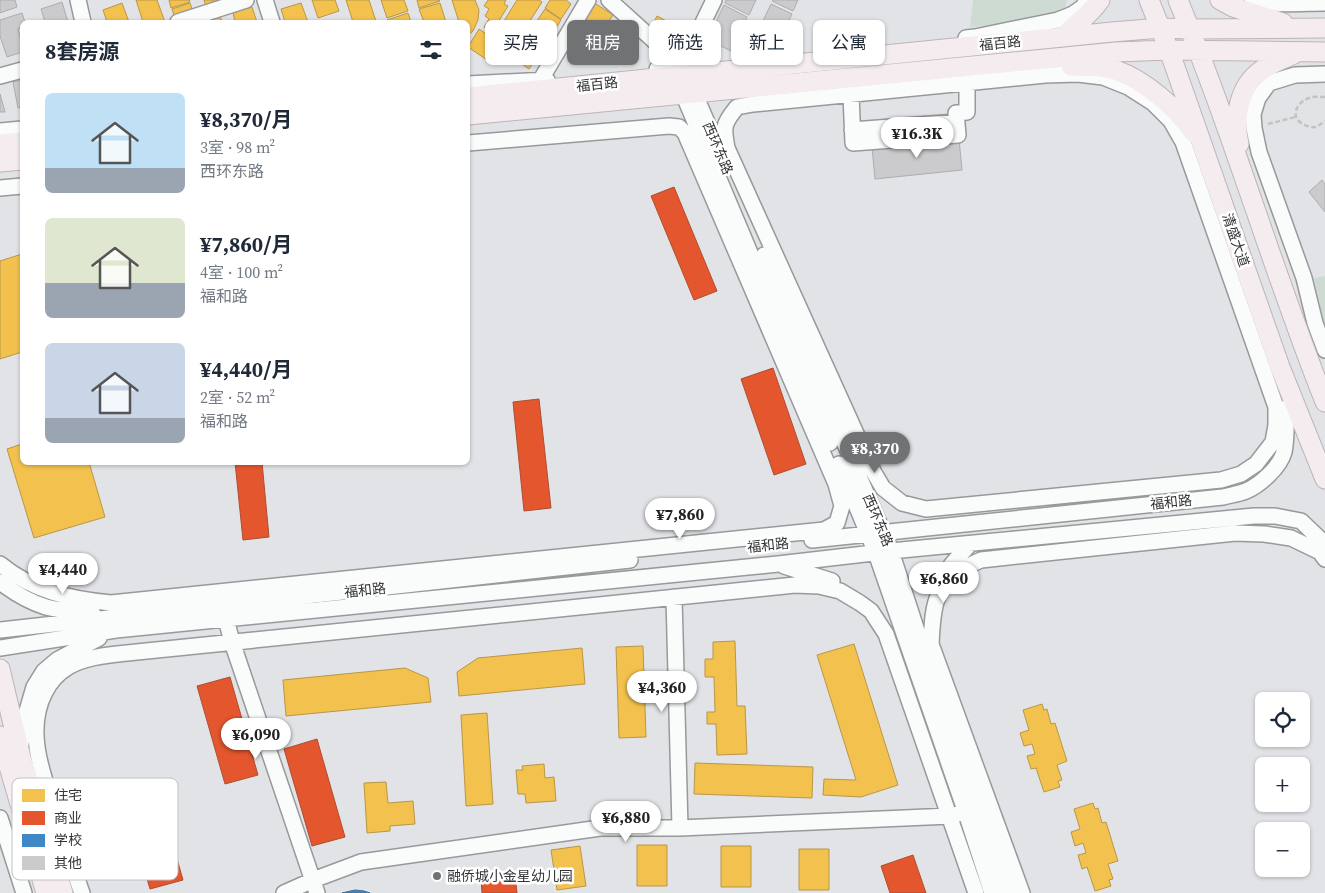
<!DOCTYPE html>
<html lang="zh">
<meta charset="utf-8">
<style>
:root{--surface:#fff;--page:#f2f2f3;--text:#1f2937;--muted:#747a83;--accent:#717274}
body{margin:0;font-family:"Source Serif 4","Noto Sans SC",serif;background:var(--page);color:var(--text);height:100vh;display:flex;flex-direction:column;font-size:19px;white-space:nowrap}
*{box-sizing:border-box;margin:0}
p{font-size:16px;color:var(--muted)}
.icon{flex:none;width:28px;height:28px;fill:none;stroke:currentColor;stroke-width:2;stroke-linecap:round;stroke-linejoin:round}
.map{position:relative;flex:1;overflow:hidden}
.panel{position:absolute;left:20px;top:20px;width:450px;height:445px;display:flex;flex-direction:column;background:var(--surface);border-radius:8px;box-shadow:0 1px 4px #0004}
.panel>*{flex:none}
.banner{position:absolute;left:485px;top:20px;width:475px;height:45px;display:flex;gap:10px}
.buttons{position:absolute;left:1255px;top:692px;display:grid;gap:10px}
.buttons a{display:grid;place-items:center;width:55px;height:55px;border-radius:8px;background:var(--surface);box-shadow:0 1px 4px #0004;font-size:25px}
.price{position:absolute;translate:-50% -42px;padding:0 11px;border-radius:18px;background:#fff;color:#222;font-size:16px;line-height:32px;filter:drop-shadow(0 1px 2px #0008)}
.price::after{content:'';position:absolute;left:50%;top:30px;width:15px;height:11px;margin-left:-8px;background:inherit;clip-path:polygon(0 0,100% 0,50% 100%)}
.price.current{background:var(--accent);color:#fff}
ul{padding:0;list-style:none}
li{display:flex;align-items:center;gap:15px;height:125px;padding:0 25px}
li span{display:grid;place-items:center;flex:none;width:140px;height:100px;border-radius:8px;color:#555}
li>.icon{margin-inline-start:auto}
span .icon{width:60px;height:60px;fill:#fffc;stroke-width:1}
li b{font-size:21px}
h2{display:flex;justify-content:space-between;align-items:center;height:60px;padding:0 25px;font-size:21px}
.tag{padding:0 18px;border-radius:8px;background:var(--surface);box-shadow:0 1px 4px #0004;font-size:18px;line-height:45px}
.tag.current{background:var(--accent);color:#fff}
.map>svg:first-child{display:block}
</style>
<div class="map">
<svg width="1325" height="893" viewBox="0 0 1325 893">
<rect width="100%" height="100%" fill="#e1e3e6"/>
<!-- green -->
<path fill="#cedbd2" d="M 973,0 L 1067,0 L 1065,7 L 1042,20 L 970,27 Z
M 1325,276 L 1325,327 L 1314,278 Z"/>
<!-- homes -->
<path fill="#f2c14e" stroke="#b99747" d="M 136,0 L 157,0 L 165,22 L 143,22 Z
M 169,0 L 189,0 L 190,2 L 171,8 Z
M 204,0 L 224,0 L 209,17 Z
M 312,0 L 335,0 L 339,11 L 318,18 Z
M 346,0 L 369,0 L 376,21 L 353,22 Z
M 381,0 L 404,0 L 408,11 L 387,18 Z
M 417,0 L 439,0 L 440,1 L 419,8 Z
M 452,0 L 475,0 L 479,10 L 478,20 L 473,31 L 468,35 L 468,22 L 459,22 Z
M 488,0 L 506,0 L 504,4 L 508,6 L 492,32 L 484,27 L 489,19 L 485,16 L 489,9 L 484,6 Z
M 517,0 L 539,0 L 542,2 L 512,49 L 494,37 Z
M 550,0 L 566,0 L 571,4 L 561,19 L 545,8 Z
M 593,2 L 613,15 L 600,34 L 580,21 Z
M 122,3 L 129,22 L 107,22 L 103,10 Z
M 190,3 L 196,21 L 176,22 L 172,9 Z
M 301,3 L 308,22 L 285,22 L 281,9 Z
M 440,3 L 446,22 L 424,22 L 419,9 Z
M 252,7 L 257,22 L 235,22 L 233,13 Z
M 545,9 L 561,20 L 551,36 L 534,25 Z
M 408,13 L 411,22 L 388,22 L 387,20 Z
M 220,16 L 222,22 L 202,22 Z
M 657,16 L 689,33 L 681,48 L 649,32 Z
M 578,23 L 598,37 L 585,56 L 565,42 Z
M 622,23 L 639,39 L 624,58 L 607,47 Z
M 534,26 L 550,37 L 540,52 L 524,41 Z
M 479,29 L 498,42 L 487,60 L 468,47 Z
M 523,43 L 539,53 L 529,69 L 513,58 Z
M 22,254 L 22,352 L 0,359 L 0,261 Z
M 22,444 L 22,462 L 89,462 L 105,517 L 34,538 L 7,449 Z
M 735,641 L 737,706 L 745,706 L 747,754 L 717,755 L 716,724 L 707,724 L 707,712 L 715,712 L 714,677 L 705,677 L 705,659 L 713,659 L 713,642 Z
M 854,644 L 898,785 L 861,797 L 823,795 L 824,779 L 856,780 L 817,655 Z
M 643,646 L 646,737 L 619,738 L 616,647 Z
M 582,648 L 585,684 L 459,696 L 457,672 L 478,658 Z
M 405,668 L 428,678 L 431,702 L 286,716 L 283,680 Z
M 1042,704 L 1044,710 L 1047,709 L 1051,724 L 1055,723 L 1067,761 L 1057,765 L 1062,780 L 1058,781 L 1060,787 L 1044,792 L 1036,768 L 1031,769 L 1027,756 L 1035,754 L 1032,744 L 1024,746 L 1020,733 L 1029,730 L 1023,710 Z
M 487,713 L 493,804 L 466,806 L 461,715 Z
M 695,763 L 813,767 L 812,798 L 694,794 Z
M 544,764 L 545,778 L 554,777 L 556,801 L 526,803 L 525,794 L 518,794 L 516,770 L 523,770 L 522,766 Z
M 386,782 L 388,803 L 413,801 L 415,824 L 390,826 L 390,831 L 367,833 L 364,783 Z
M 1093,803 L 1095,809 L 1098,808 L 1102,823 L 1106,822 L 1118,861 L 1108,864 L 1113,879 L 1109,880 L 1111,886 L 1095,891 L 1087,867 L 1082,869 L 1078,855 L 1086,853 L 1083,843 L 1075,846 L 1071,832 L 1080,829 L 1074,809 Z
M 637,845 L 667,845 L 667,886 L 637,886 Z
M 580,846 L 586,886 L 557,890 L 551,850 Z
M 721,846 L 751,846 L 751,887 L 721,887 Z
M 799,849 L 829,849 L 829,890 L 799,890 Z"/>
<!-- shops -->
<path fill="#e4572e" stroke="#af4d31" d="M 674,187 L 717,291 L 694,300 L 651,196 Z
M 773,368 L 806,464 L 774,475 L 741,379 Z
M 539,399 L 551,508 L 524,511 L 513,402 Z
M 235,462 L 262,462 L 269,537 L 243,540 Z
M 230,677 L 258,775 L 225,784 L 197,686 Z
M 317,739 L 345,837 L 312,846 L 284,749 Z
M 155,782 L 183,880 L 150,889 L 122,792 Z
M 913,855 L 926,893 L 890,893 L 881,866 Z
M 515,874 L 517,893 L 482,893 L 481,878 Z"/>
<!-- schools -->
<path fill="#3f88c5" stroke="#3c6f9a" d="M 355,890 L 364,891 L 370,893 L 342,893 Z"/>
<!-- building -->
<path fill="#cbcbcd" stroke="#adadaf" d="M 0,0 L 15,0 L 17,7 L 0,13 Z
M 726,0 L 756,0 L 749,15 L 725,3 Z
M 773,0 L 798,0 L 793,11 L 772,1 Z
M 62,2 L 68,22 L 45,22 L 41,9 Z
M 771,4 L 792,14 L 778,43 L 753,42 Z
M 724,5 L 747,17 L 731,51 L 717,44 L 714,50 L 704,46 Z
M 22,13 L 25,22 L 22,22 L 22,28 L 18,29 L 21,40 L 22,40 L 22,52 L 7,57 L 0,36 L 0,20 Z
M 22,80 L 22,107 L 18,108 L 13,82 Z
M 0,94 L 5,112 L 0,112 Z
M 959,139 L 962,170 L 875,179 L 872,147 Z
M 1322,180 L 1325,184 L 1325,212 L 1309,192 Z"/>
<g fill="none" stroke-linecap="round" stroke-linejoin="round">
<!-- minor casing -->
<g stroke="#97999b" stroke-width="18">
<path id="minor" d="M 78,0 L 83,22
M 265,0 L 272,22
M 609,0 L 682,66 L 682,71
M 1252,0 C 1275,6 1302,3 1325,3
M 178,22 L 246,0
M 966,38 L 975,37 L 1058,20 L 1073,14 L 1083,7 L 1087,0
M 682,66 L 714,0
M 657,69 L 709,63
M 1078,74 L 1103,77 L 1128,87 L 1153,103 L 1171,121 L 1183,142 L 1276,407 L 1276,425 L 1273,442 L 1256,464 L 1241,474 L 1221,480 L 926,509 L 902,503 L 883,488 L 873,471 L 727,148 C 723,127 723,124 737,107 L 753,104 L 1045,75 Z
M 1325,74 L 1295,75 L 1269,83 L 1258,98 L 1253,114 L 1254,128 L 1259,152 L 1304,278 L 1315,323 L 1325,350
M 0,76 L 22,70
M 540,81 L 588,0
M 468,84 L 547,80
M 679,84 L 830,443
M 691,85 L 723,160
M 851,94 L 853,143 L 958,135 L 956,113 L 967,112 L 967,83
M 852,130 L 957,122
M 0,131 L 22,129
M 0,188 L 22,186
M 764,255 L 891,551 L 929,668 L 1007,893
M 839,464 L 876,553 L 966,813 L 992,893
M 812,540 L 1223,497 C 1230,495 1239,494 1246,491 C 1260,485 1280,467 1284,452 C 1287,438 1286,422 1286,408
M 0,564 C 33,591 69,599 111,603 L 824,530 L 837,523 L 842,506 L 836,484 L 685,133 L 679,127 L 669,126 L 468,143
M 784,566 L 832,581
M 0,582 C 13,592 29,602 46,607 C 61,611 77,612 93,614
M 939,583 L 952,564 L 970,544
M 674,597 L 680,828
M 226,619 L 232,642 L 317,893
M 0,630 L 630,560
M 0,648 L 116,630 L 778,564 L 891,551 L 1254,516 L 1275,516 L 1301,521 L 1325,544
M 21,744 L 24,721 L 34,687 L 44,671 L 57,660 L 99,638
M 0,818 L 24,893
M 82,893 C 73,868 65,842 57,817 C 44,778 24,732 45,692 C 50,682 58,673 68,667 C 85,657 108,655 127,653 L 795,585 L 819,586 L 840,591 L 860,603 L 871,611 L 886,634 L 976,893
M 284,893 L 313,880 L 361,862 L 600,828 L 680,828 L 950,816 L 958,814
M 1022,893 L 931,644 C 932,629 932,608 939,594 C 947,580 966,566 981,560 L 1235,533 L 1264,534 L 1291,538 L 1320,552 L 1325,559"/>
</g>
<!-- major casing -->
<g stroke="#beb4b7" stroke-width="21">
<path id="major" d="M 1149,0 L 1169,50 L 1280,367 L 1325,479
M 1178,0 C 1233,132 1272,269 1325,402
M 1220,0 L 1233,7 L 1283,23
M 1063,37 C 1076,24 1090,15 1100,0
M 1071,66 C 1087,66 1103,66 1118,71 C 1144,80 1178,109 1193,132
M 468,97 L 1112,32 L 1161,28 L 1190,29 L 1325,28
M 468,115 L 1116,52 L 1169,50 L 1325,52
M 0,144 L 22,142
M 1239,144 C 1233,119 1239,85 1262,70 C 1271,63 1283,59 1294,54
M 0,162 L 22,160
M 0,669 L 21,758 L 63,893
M 0,736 L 46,893"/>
</g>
<!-- path -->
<path stroke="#c2c3c3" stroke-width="2.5" stroke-dasharray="5 2.5" stroke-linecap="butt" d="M 1325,97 C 1320,97 1314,96 1309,98 C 1297,102 1289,117 1303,124 C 1307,126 1311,128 1315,127 C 1319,126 1322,123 1325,121
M 1268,124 L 1295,117"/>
<!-- minor -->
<use href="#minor" stroke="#fafbfb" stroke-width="15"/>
<!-- major -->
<use href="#major" stroke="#f4ecee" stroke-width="19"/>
</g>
<!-- markers -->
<circle fill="#717274" stroke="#fff" stroke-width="2" cx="437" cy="876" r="5"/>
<g text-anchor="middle" stroke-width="5" stroke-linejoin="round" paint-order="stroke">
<!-- street labels -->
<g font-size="14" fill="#343537" stroke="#fff">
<text transform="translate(1000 43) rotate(-6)" y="5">福百路</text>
<text transform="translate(597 84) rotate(-6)" y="5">福百路</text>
<text transform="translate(718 148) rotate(67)" y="5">西环东路</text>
<text transform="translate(1236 240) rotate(71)" y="5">清盛大道</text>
<text transform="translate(1171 502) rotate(-6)" y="5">福和路</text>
<text transform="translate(878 520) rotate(67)" y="5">西环东路</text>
<text transform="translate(768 545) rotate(-6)" y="5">福和路</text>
<text transform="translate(365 590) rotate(-6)" y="5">福和路</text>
</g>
<!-- poi labels -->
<g font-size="14" fill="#343537" stroke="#fff" text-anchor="start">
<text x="447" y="881">融侨城小金星幼儿园</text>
</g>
</g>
<!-- legend -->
<rect x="12" y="778" width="166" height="102" rx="8" fill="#fff" stroke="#c2c2c3" stroke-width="1"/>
<rect x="22" y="789" width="23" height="13" fill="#f2c14e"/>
<rect x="22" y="811" width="23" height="14" fill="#e4572e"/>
<rect x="22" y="834" width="23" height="13" fill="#3f88c5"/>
<rect x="22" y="856" width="23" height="14" fill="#cbcbcd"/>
<g font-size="14" fill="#343537">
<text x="54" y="800">住宅</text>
<text x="54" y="823">商业</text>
<text x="54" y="845">学校</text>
<text x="54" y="868">其他</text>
</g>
</svg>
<div class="buttons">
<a><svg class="icon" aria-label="locate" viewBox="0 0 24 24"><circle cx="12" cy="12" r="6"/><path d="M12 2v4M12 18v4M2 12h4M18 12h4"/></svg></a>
<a>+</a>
<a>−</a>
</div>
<b class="price" style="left:917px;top:159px">¥16.3K</b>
<b class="price current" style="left:875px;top:474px">¥8,370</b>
<b class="price" style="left:680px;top:540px">¥7,860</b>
<b class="price" style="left:63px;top:595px">¥4,440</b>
<b class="price" style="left:944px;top:604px">¥6,860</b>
<b class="price" style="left:662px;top:713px">¥4,360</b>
<b class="price" style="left:256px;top:760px">¥6,090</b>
<b class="price" style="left:626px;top:843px">¥6,880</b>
<div class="banner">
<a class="tag">买房</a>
<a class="tag current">租房</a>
<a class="tag">筛选</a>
<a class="tag">新上</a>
<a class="tag">公寓</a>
</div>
<section class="panel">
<h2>8套房源<svg class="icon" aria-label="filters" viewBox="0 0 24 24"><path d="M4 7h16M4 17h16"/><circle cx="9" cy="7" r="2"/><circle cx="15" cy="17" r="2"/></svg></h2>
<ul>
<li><span style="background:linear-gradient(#bfe0f5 75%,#9aa5b1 0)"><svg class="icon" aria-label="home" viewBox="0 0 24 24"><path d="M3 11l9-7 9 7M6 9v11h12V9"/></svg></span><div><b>¥8,370/月</b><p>3室 · 98 m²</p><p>西环东路</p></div></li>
<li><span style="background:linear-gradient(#dfe7d0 65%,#9aa5b1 0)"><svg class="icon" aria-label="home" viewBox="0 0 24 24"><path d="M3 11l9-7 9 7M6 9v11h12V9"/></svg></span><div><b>¥7,860/月</b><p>4室 · 100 m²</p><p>福和路</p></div></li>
<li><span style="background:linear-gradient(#c9d6e8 75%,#9aa5b1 0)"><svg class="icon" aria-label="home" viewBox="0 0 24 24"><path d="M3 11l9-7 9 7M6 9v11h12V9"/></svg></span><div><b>¥4,440/月</b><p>2室 · 52 m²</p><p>福和路</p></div></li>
</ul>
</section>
</div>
